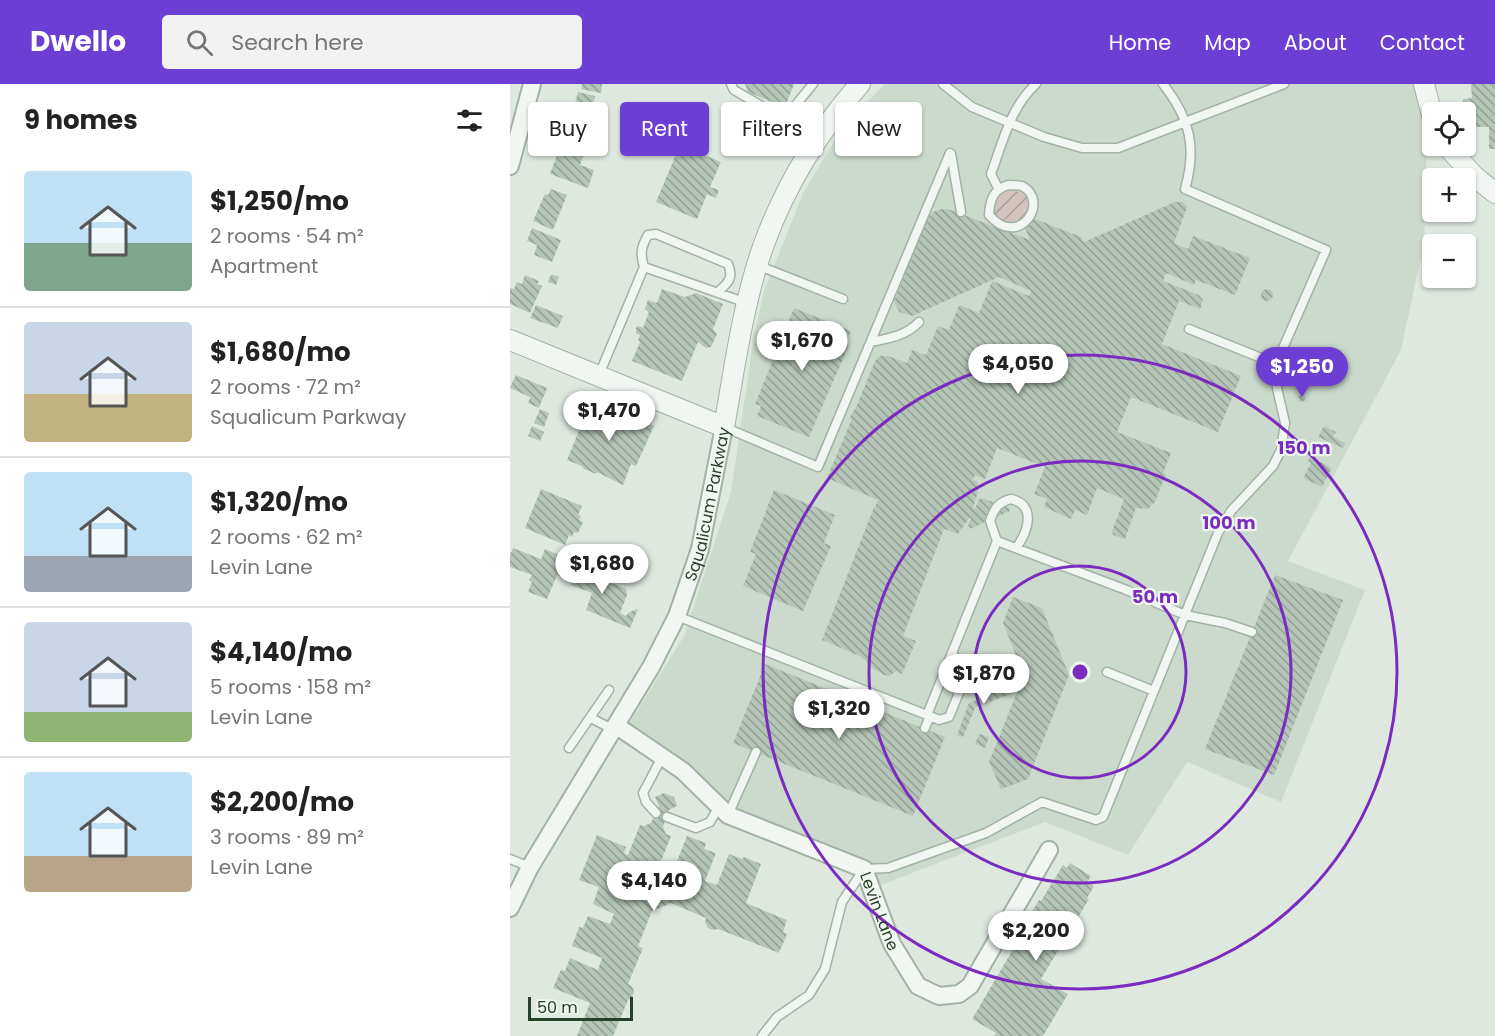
<!DOCTYPE html>
<meta charset="utf-8">
<style>
:root{--surface:#fff;--page:#f2f2f2;--text:#222;--muted:#767676;--line:#e0e0e0;--accent:#6c3ed3}
body{margin:0;font-family:Poppins,sans-serif;background:var(--page);color:var(--text);height:100vh;display:flex;flex-direction:column;font-size:22px;white-space:nowrap}
*{box-sizing:border-box;margin:0}
p{font-size:20px;color:var(--muted)}
.icon{flex:none;width:33px;height:33px;fill:none;stroke:currentColor;stroke-width:2;stroke-linecap:round;stroke-linejoin:round}
.map{position:relative;flex:1;overflow:hidden}
.panel{display:flex;flex-direction:column;background:var(--surface);width:510px}
.panel>*{flex:none}
.guide{position:absolute;left:18px;top:18px;width:570px;height:54px;display:flex;gap:12px}
.controls{position:absolute;left:912px;top:18px;display:grid;gap:12px}
.controls a{display:grid;place-items:center;width:54px;height:54px;border-radius:6px;background:var(--surface);box-shadow:0 2px 4px #0004;font-size:30px}
.scale{position:absolute;left:18px;bottom:15px;width:105px;box-sizing:border-box;padding-left:6px;border:3px solid #274029;border-top:0;font-size:16px;line-height:21px;white-space:nowrap;color:#274029;-webkit-text-stroke:4px #eef6ee;paint-order:stroke}
.price{position:absolute;translate:-50% -51px;padding:0 14px;border-radius:21px;background:#fff;color:#222;font-size:20px;line-height:39px;filter:drop-shadow(0 2px 3px #0008)}
.price::after{content:'';position:absolute;left:50%;top:36px;width:18px;height:14px;margin-left:-9px;background:inherit;clip-path:polygon(0 0,100% 0,50% 100%)}
.price.on{background:var(--accent);color:#fff}
ul{padding:0;list-style:none}
li{display:flex;align-items:center;gap:18px;height:150px;padding:0 24px}
li+li{border-top:2px solid var(--line)}
li span{display:grid;place-items:center;flex:none;width:168px;height:120px;border-radius:6px;color:#555}
li>.icon{margin-inline-start:auto}
span .icon{width:72px;height:72px;fill:#fffc;stroke-width:1}
li b{font-size:26px}
h2{display:flex;justify-content:space-between;align-items:center;height:72px;padding:0 24px;font-size:26px}
.chip{padding:0 21px;border-radius:6px;background:var(--surface);box-shadow:0 2px 4px #0004;font-size:21px;line-height:54px}
.chip.on{background:var(--accent);color:#fff}
header{display:flex;align-items:center;gap:36px;box-sizing:border-box;height:84px;padding:0 30px;background:var(--accent);color:#fff}
header strong{font-size:28px}
nav{display:flex;gap:33px;margin-inline-start:auto;font-size:21px}
.search{width:420px;height:54px;background:var(--page);display:flex;align-items:center;gap:15px;box-sizing:border-box;padding:0 21px;border-radius:6px;color:var(--muted);font-size:22px}
main{display:flex;flex:1;min-height:0}
.map>svg:first-child{display:block}
</style>
<header>
<strong>Dwello</strong>
<div class="search"><svg class="icon" aria-label="search" viewBox="0 0 24 24"><circle cx="10" cy="10" r="6"/><path d="M15 15l6 6"/></svg>Search here</div>
<nav><a>Home</a><a>Map</a><a>About</a><a>Contact</a></nav>
</header>
<main>
<section class="panel">
<h2>9 homes<svg class="icon" aria-label="filters" viewBox="0 0 24 24"><path d="M4 7h16M4 17h16"/><circle cx="9" cy="7" r="2"/><circle cx="15" cy="17" r="2"/></svg></h2>
<ul>
<li><span style="background:linear-gradient(#bfe0f5 60%,#7fa58c 0)"><svg class="icon" aria-label="home" viewBox="0 0 24 24"><path d="M3 11l9-7 9 7M6 9v11h12V9"/></svg></span><div><b>$1,250/mo</b><p>2 rooms · 54 m²</p><p>Apartment</p></div></li>
<li><span style="background:linear-gradient(#c9d6e8 60%,#c2b280 0)"><svg class="icon" aria-label="home" viewBox="0 0 24 24"><path d="M3 11l9-7 9 7M6 9v11h12V9"/></svg></span><div><b>$1,680/mo</b><p>2 rooms · 72 m²</p><p>Squalicum Parkway</p></div></li>
<li><span style="background:linear-gradient(#bfe0f5 70%,#9aa5b1 0)"><svg class="icon" aria-label="home" viewBox="0 0 24 24"><path d="M3 11l9-7 9 7M6 9v11h12V9"/></svg></span><div><b>$1,320/mo</b><p>2 rooms · 62 m²</p><p>Levin Lane</p></div></li>
<li><span style="background:linear-gradient(#c9d6e8 75%,#8fb573 0)"><svg class="icon" aria-label="home" viewBox="0 0 24 24"><path d="M3 11l9-7 9 7M6 9v11h12V9"/></svg></span><div><b>$4,140/mo</b><p>5 rooms · 158 m²</p><p>Levin Lane</p></div></li>
<li><span style="background:linear-gradient(#bfe0f5 70%,#b9a48a 0)"><svg class="icon" aria-label="home" viewBox="0 0 24 24"><path d="M3 11l9-7 9 7M6 9v11h12V9"/></svg></span><div><b>$2,200/mo</b><p>3 rooms · 89 m²</p><p>Levin Lane</p></div></li>
</ul>
</section>
<div class="map">
<svg width="985" height="952" viewBox="0 0 985 952">
<defs>
<pattern id="garden-furrows" width="10" height="10" patternUnits="userSpaceOnUse" patternTransform="scale(1.5)"><rect width="10" height="10" fill="#d2c3bf"/><path d="M-1 1l2-2M0 10L10 0M9 11l2-2" fill="none" stroke="#aaa09b"/></pattern>
<pattern id="building-back-hatch" width="6" height="6" patternUnits="userSpaceOnUse" patternTransform="scale(1.5)"><rect width="6" height="6" fill="#b5c5b7"/><path d="M-1 5l2 2M0 0l6 6M5-1l2 2" fill="none" stroke="#93a195"/></pattern>
</defs>
<rect width="100%" height="100%" fill="#dee8df"/>
<!-- built -->
<path fill="#ccdacd" d="M 375,0 L 906,0 L 917,55 L 914,160 L 891,266 L 778,477 L 855,506 L 771,718 L 677,678 L 618,771 L 535,738 L 371,801 L 212,740 L 165,692 L 109,656 L 174,552 L 221,408 L 244,252 L 254,207 L 293,109 L 334,41 Z"/>
<!-- garden -->
<path fill="url(#garden-furrows)" d="M 500,106 C 532,109 518,142 500,140 C 495,139 490,136 486,135 C 481,120 485,111 500,106 Z"/>
<!-- building -->
<path fill="url(#building-back-hatch)" d="M 72,0 L 92,0 L 91,9 L 71,5 Z
M 235,0 L 284,0 L 277,18 L 269,21 L 238,8 Z
M 961,0 L 985,0 L 985,65 L 979,65 L 979,43 L 956,43 L 953,15 L 962,14 Z
M 68,8 L 85,12 L 80,32 L 83,33 L 81,39 L 91,41 L 88,52 L 67,47 L 69,39 L 60,37 Z
M 52,58 L 75,67 L 70,81 L 84,86 L 78,104 L 40,90 Z
M 170,61 L 211,78 L 200,103 L 209,106 L 206,114 L 197,110 L 187,135 L 146,118 Z
M 41,105 L 57,111 L 43,146 L 23,137 L 35,110 L 38,111 Z
M 665,118 L 673,118 L 677,123 L 664,159 L 678,165 L 683,152 L 740,174 L 725,211 L 686,196 L 684,201 L 656,189 L 653,197 L 689,211 L 693,216 L 690,225 L 669,217 L 652,260 L 731,292 L 708,348 L 621,313 L 607,348 L 661,369 L 653,389 L 656,390 L 645,418 L 638,425 L 626,424 L 615,455 L 603,451 L 602,447 L 614,415 L 587,404 L 577,431 L 565,426 L 561,435 L 534,423 L 537,415 L 524,410 L 535,383 L 487,364 L 475,395 L 465,391 L 463,396 L 468,398 L 468,407 L 463,424 L 465,425 L 469,415 L 472,414 L 499,424 L 500,427 L 460,445 L 458,442 L 461,434 L 459,434 L 448,450 L 434,445 L 393,552 L 406,557 L 392,590 L 386,587 L 379,592 L 374,591 L 361,583 L 352,573 L 312,556 L 364,423 L 365,423 L 368,416 L 317,394 L 341,337 L 340,333 L 347,321 L 365,277 L 370,272 L 378,272 L 397,279 L 402,266 L 416,271 L 428,242 L 439,246 L 449,221 L 469,229 L 482,197 L 519,212 L 521,207 L 489,193 L 402,232 L 389,228 L 384,217 L 418,134 L 423,128 L 431,125 L 438,125 L 520,156 L 511,133 L 515,131 L 571,153 L 574,158 Z
M 22,144 L 51,156 L 42,178 L 24,171 L 27,161 L 17,157 Z
M 41,190 L 49,193 L 46,201 L 38,198 Z
M 15,191 L 29,197 L 27,200 L 32,202 L 20,229 L 0,220 L 0,204 L 4,205 L 7,198 L 12,200 Z
M751 211a6 6 0 1 1 12 0a6 6 0 1 1-12 0Z
M 152,205 L 175,213 L 186,209 L 213,220 L 203,245 L 207,250 L 201,263 L 196,264 L 188,258 L 172,297 L 122,277 L 130,258 L 128,257 L 130,251 L 126,249 L 126,244 L 128,242 L 133,244 L 139,228 L 135,225 L 138,216 L 147,219 Z
M 26,221 L 53,232 L 48,244 L 20,234 Z
M 284,224 L 341,247 L 336,260 L 339,261 L 299,353 L 247,332 L 251,322 L 245,320 Z
M 6,291 L 37,304 L 29,324 L 18,319 L 20,313 L 0,304 Z
M 794,310 L 796,316 L 790,318 L 788,312 Z
M 81,317 L 144,342 L 126,382 L 121,380 L 113,401 L 87,388 L 86,390 L 74,385 L 72,382 L 57,376 Z
M 30,325 L 39,329 L 34,343 L 24,339 Z
M 22,342 L 34,348 L 30,357 L 18,352 Z
M 814,342 L 826,348 L 823,353 L 835,359 L 833,364 L 808,353 Z
M 800,373 L 822,384 L 812,403 L 793,394 L 801,379 L 798,377 Z
M 31,405 L 72,422 L 68,431 L 71,432 L 69,436 L 73,438 L 68,449 L 64,448 L 62,453 L 59,451 L 55,461 L 15,444 Z
M 264,406 L 325,431 L 314,459 L 321,462 L 293,527 L 233,502 L 246,470 L 240,468 Z
M 3,464 L 31,475 L 35,465 L 61,476 L 55,494 L 47,491 L 37,515 L 18,508 L 22,498 L 19,496 L 22,491 L 0,483 L 0,471 Z
M 68,480 L 94,490 L 92,495 L 116,505 L 117,511 L 110,529 L 116,532 L 119,528 L 128,525 L 120,544 L 76,526 L 82,509 L 61,501 L 61,499 L 57,497 L 62,486 L 65,488 Z
M 765,491 L 833,516 L 764,691 L 695,665 Z
M 503,513 L 532,524 L 559,591 L 518,695 L 491,705 L 479,678 L 514,591 L 493,539 Z
M 255,580 L 435,653 L 403,732 L 223,659 Z
M 509,597 L 505,608 L 465,624 L 453,653 L 447,651 L 459,619 Z
M 469,650 L 479,653 L 475,664 L 465,660 Z
M 154,709 L 164,713 L 167,722 L 159,726 L 153,743 L 156,750 L 161,752 L 151,777 L 165,782 L 177,752 L 196,759 L 194,765 L 206,769 L 195,797 L 207,801 L 219,770 L 232,775 L 234,773 L 251,780 L 236,819 L 277,836 L 273,848 L 277,850 L 269,869 L 208,845 L 203,846 L 198,844 L 195,838 L 196,834 L 161,819 L 142,827 L 128,862 L 133,864 L 118,900 L 122,902 L 124,908 L 122,914 L 118,916 L 103,952 L 67,952 L 80,919 L 43,904 L 51,886 L 55,887 L 60,874 L 88,886 L 92,874 L 62,862 L 69,843 L 73,844 L 78,832 L 100,840 L 104,830 L 83,820 L 89,803 L 69,796 L 87,751 L 116,763 L 114,769 L 118,771 L 130,741 L 134,742 L 141,739 L 149,722 L 145,713 Z
M 560,779 L 581,792 L 577,798 L 584,802 L 577,814 L 579,815 L 531,895 L 558,910 L 533,952 L 484,952 L 486,949 L 462,935 L 521,835 L 518,834 L 529,816 L 531,817 L 553,781 L 557,784 Z"/>
<g fill="none" stroke-linecap="round" stroke-linejoin="round">
<!-- service casing -->
<g stroke="#a3b2a5" stroke-width="11">
<path id="service" d="M 221,0 L 224,6 L 274,35 L 304,60
M 433,0 L 462,23 L 534,53 L 572,64 L 608,64 L 774,0
M 274,35 L 303,0
M 441,70 L 451,128
M 498,101 C 502,101 509,101 512,102 C 541,117 509,166 479,131 C 480,115 483,106 498,101 Z
M 488,104 L 481,90 C 492,60 501,22 526,0
M 247,181 L 333,215
M 134,183 C 130,170 131,163 138,151 L 146,150 L 218,180 C 224,194 218,199 208,208
M 679,245 L 766,280
M 361,258 C 379,254 396,252 409,238
M 89,291 L 134,183 L 237,219
M 214,343 L 308,383 L 440,69
M 487,457 L 614,505 L 675,531 L 715,539 L 742,548
M 167,532 L 417,631
M 597,588 L 644,607
M 420,632 L 429,636 L 439,633 L 456,592 L 443,570
M 81,634 L 104,646
M 415,644 L 420,632 L 417,631 L 487,457 L 480,437 C 484,425 488,418 501,415 C 527,421 518,448 506,464
M 59,664 L 99,606
M 146,729 L 136,718 L 133,709 L 152,673
M 218,731 L 246,668
M 157,733 L 186,744 L 200,738 L 208,724
M 0,775 L 20,783
M 252,952 L 267,933 L 299,911 L 315,885 L 332,818 L 354,785 L 378,784 L 476,749 L 532,718 L 586,736 L 593,733 L 708,449 L 721,427 L 763,382 L 771,366 L 775,339 L 767,304 L 766,280 L 816,166 L 675,105 C 687,64 680,34 653,0"/>
</g>
<!-- minor casing -->
<g stroke="#a3b2a5" stroke-width="20">
<g id="minor">
<path d="M 0,82 L 22,0"/>
<path id="s1" d="M 107,642 L 173,687 L 218,731 L 354,785 L 382,860 L 408,902 L 429,912 L 449,910 L 460,902 L 539,766"/>
<path id="s2" d="M 0,824 L 20,783 L 141,583 L 167,532 L 190,465 L 214,343"/>
</g>
</g>
<!-- tertiary casing -->
<g stroke="#a3b2a5" stroke-width="22">
<path id="tertiary" d="M 914,0 L 922,31
M 937,62 L 964,92 L 985,109
M 0,256 L 214,343 C 225,282 233,218 254,160 C 276,100 308,48 350,0"/>
</g>
<!-- service -->
<use href="#service" stroke="#f1f6f2" stroke-width="8"/>
<!-- minor -->
<use href="#minor" stroke="#f1f6f2" stroke-width="16"/>
<!-- tertiary -->
<use href="#tertiary" stroke="#f1f6f2" stroke-width="20"/>
</g>
<!-- distance rings -->
<g fill="none" stroke="#7b2cbf" stroke-width="3">
<circle cx="570" cy="588" r="106"/>
<circle cx="570" cy="588" r="211"/>
<circle cx="570" cy="588" r="317"/>
</g>
<g text-anchor="middle" stroke-width="4.5" stroke-linejoin="round" paint-order="stroke">
<!-- street labels -->
<g font-size="16" fill="#274029" stroke="#eef6ee">
<text dy="6" stroke="none"><textPath href="#s2" startOffset="453">Squalicum Parkway</textPath></text>
<text dy="6" stroke="none"><textPath href="#s1" startOffset="334">Levin Lane</textPath></text>
</g>
</g>
<circle cx="570" cy="588" r="9" fill="#7b2cbf" stroke="#eef6ee" stroke-width="3"/>
<g font-size="18" text-anchor="middle" font-weight="bold" fill="#7b2cbf" stroke="#eef6ee" stroke-width="4.5" stroke-linejoin="round" paint-order="stroke">
<text x="794" y="370">150 m</text>
<text x="719" y="445">100 m</text>
<text x="645" y="519">50 m</text>
</g>
</svg>
<div class="controls">
<a><svg class="icon" aria-label="locate" viewBox="0 0 24 24"><circle cx="12" cy="12" r="6"/><path d="M12 2v4M12 18v4M2 12h4M18 12h4"/></svg></a>
<a>+</a>
<a>−</a>
</div>
<div class="scale">50 m</div>
<b class="price" style="left:292px;top:288px">$1,670</b>
<b class="price" style="left:508px;top:311px">$4,050</b>
<b class="price on" style="left:792px;top:314px">$1,250</b>
<b class="price" style="left:99px;top:358px">$1,470</b>
<b class="price" style="left:92px;top:511px">$1,680</b>
<b class="price" style="left:474px;top:621px">$1,870</b>
<b class="price" style="left:329px;top:656px">$1,320</b>
<b class="price" style="left:144px;top:828px">$4,140</b>
<b class="price" style="left:526px;top:878px">$2,200</b>
<div class="guide">
<a class="chip">Buy</a>
<a class="chip on">Rent</a>
<a class="chip">Filters</a>
<a class="chip">New</a>
</div>
</div>
</main>
